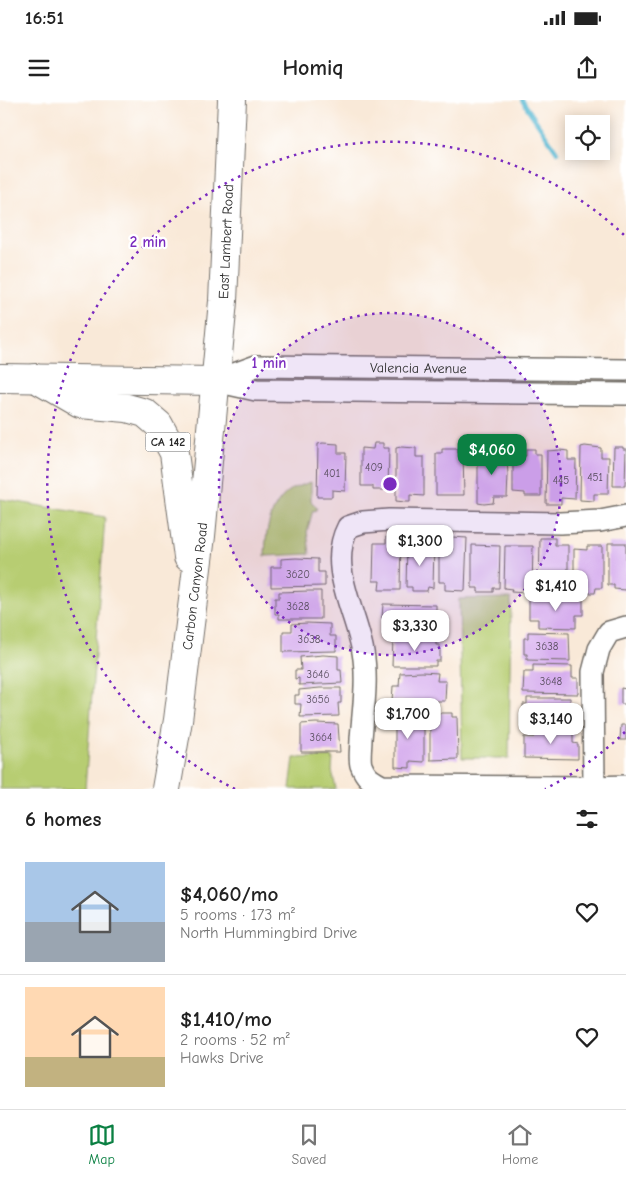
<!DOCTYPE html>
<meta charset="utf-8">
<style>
:root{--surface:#fff;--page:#f6f6f6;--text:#222;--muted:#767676;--line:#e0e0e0;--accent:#0b8043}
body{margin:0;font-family:"Comic Neue",sans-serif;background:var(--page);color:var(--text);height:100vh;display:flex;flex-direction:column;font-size:19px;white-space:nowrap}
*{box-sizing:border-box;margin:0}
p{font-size:16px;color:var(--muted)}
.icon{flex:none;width:28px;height:28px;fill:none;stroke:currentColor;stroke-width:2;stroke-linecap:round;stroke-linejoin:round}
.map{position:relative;height:689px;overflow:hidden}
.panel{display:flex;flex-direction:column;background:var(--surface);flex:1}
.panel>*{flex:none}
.controls{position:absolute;left:565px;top:15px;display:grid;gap:10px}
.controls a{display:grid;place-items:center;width:45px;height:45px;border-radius:0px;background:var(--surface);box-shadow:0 2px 12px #0003;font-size:25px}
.price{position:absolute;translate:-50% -42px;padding:0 11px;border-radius:10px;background:#fff;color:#222;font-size:16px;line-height:32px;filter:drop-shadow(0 1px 2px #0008)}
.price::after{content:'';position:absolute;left:50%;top:30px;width:15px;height:11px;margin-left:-8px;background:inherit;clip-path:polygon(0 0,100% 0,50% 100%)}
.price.active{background:var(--accent);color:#fff}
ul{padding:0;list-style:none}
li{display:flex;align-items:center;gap:15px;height:125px;padding:0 25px}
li+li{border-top:1px solid var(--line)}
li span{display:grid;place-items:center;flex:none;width:140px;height:100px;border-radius:0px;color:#555}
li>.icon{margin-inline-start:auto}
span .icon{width:60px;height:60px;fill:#fffc;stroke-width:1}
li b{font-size:21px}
h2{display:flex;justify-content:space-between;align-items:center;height:60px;padding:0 25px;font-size:21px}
.status{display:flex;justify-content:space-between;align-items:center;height:35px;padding:0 25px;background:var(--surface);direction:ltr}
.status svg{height:14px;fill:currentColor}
header{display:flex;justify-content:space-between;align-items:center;height:65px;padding:0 25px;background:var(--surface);font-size:22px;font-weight:600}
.tab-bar{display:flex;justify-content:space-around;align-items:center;height:70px;border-top:1px solid var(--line);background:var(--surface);font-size:14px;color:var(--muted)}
.tab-bar a{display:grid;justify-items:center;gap:2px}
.tab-bar .active{color:var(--accent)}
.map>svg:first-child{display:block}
</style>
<div class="status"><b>16:51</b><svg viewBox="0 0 49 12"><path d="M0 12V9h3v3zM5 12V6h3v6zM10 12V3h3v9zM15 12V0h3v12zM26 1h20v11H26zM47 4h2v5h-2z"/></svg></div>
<header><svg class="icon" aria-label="menu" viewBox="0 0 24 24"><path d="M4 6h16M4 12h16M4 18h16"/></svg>Homiq<svg class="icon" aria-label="share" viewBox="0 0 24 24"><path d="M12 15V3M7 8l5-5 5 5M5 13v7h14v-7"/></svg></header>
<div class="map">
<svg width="626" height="689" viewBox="0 0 626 689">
<rect width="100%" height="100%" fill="#fff"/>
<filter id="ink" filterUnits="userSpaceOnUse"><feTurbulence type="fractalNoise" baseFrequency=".02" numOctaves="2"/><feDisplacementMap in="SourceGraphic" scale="10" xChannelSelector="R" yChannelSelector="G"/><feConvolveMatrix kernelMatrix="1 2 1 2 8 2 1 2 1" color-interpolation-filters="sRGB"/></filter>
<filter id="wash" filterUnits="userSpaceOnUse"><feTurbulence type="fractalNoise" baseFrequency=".0096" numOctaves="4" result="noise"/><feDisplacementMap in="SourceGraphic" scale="20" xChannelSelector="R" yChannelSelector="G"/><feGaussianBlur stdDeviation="1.12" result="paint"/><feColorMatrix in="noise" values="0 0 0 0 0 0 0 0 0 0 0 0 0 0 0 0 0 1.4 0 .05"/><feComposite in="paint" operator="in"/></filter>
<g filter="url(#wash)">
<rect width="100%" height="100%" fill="#f9e9d8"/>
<!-- green -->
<path fill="#b7cd72" stroke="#717c4e" d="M 311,382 L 311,401 L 317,408 L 315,411 L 313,410 L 307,432 L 310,454 L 265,456 C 266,431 269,404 292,389 C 298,386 305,384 311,382 Z
M 0,399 L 105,417 L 85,689 L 0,689 Z
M 511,498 L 509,658 L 462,658 L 459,499 Z
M 333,657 L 332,671 L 336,689 L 290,689 L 294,658 Z"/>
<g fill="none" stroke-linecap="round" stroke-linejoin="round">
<!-- stream -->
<path stroke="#53b7d1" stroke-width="4.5" d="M 522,0 L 557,52"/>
</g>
<g id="blocks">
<!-- building -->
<path fill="#d7afee" d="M 323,343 L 338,344 L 338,353 L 346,353 L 345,391 L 332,390 L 332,397 L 317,397 L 318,344 Z
M 374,343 L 383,343 L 383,348 L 389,348 L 388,390 L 373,390 L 373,386 L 361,386 L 361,348 L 373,349 Z
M 585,346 L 601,348 L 601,357 L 609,357 L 608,394 L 594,394 L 594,401 L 580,400 L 581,347 Z
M 401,347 L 416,348 L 416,357 L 424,357 L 424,396 L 410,395 L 410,402 L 405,402 L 396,401 L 396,348 Z
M 614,347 L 623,347 L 623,349 L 626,349 L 625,386 L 613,386 Z
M 442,349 L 458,349 L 458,353 L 463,353 L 464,395 L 436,395 L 436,353 L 442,353 Z
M 484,349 L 499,350 L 499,359 L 507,359 L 508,375 L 507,397 L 494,397 L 493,403 L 484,404 L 478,403 L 478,350 Z
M 526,349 L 535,349 L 535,354 L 541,354 L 541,396 L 525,396 L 525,393 L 513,392 L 513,354 L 526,356 Z
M 560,350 L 568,351 L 568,360 L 576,360 L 575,399 L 561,398 L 561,404 L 546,404 L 547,351 Z
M 392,436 L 401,437 L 400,490 L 379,490 L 380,481 L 373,481 L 374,443 L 386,443 L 386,437 Z
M 452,437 L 467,438 L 465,491 L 445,490 L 445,482 L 439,482 L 439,445 L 451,444 Z
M 540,438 L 555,438 L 555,445 L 568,445 L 568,483 L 560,483 L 560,492 L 539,491 Z
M 608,443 L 626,443 L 626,490 L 614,489 L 614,485 L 608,485 Z
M 407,444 L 434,445 L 433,488 L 428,487 L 427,491 L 412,491 L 412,487 L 406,487 Z
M 472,445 L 500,446 L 499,488 L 493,488 L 493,492 L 478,492 L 478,488 L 472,488 Z
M 505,446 L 533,446 L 532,489 L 526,489 L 526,493 L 511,492 L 512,489 L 504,488 Z
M 587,446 L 602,446 L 602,488 L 596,488 L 595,493 L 587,493 L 587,486 L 574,487 L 574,449 L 587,450 Z
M 296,458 L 318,459 L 318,472 L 325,472 L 325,486 L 271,487 L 271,467 L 281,467 L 281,459 Z
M 309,491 L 321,491 L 321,519 L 279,519 L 279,514 L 275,514 L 275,498 L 279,498 L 279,492 Z
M 529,499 L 583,500 L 583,515 L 576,515 L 576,528 L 538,527 L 538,519 L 529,519 Z
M 383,504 L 436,505 L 436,525 L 428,525 L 428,532 L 388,532 L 389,518 L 382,518 Z
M 307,523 L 330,524 L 330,536 L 336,536 L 336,551 L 283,552 L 283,531 L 292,531 L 292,524 Z
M 528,532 L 569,533 L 570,561 L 527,560 L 527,554 L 524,554 L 524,538 L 528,538 Z
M 406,537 L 436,539 L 436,545 L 440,545 L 440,561 L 436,561 L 436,566 L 392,566 L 393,538 Z
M 323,555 L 338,556 L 338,570 L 341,570 L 342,583 L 299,585 L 299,578 L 295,579 L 295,570 L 301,570 L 300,557 Z
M 533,565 L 572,566 L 572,578 L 578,578 L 578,594 L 523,593 L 524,572 L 533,572 Z
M 422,572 L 438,573 L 437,581 L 446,581 L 445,601 L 392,601 L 393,586 L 399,586 L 400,573 Z
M 320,588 L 341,588 L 341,603 L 338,603 L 339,616 L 300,617 L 301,604 L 295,604 L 295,595 L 299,595 L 299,590 Z
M 621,588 L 626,589 L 626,604 L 621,604 Z
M 527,598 L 570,598 L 570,613 L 566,613 L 566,626 L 528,626 L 529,613 L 523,613 L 523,604 L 527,604 Z
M 400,613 L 416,614 L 416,623 L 424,623 L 424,662 L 410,661 L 410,668 L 395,667 L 395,614 Z
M 436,613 L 452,613 L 452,617 L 457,617 L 458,659 L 430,660 L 430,617 L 436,617 Z
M 316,623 L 338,624 L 340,652 L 301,652 L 301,624 Z
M 621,625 L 626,625 L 626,640 L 620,640 Z
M 534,630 L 573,631 L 573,643 L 578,644 L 578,659 L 524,658 L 524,637 L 534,637 Z"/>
</g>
</g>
<g filter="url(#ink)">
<use href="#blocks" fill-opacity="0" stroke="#736e68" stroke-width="1"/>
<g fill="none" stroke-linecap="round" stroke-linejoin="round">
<!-- minor casing -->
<g stroke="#736e68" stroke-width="24">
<g id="minor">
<path id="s1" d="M 215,281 L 256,266 L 626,270"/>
<path d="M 215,281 L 256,290 L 626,294"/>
<path d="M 626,416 L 600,421 L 560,423 L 389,420 L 363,422 L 348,427 C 327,467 356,511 363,552 C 368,580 363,611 361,639 C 361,647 359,658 361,665 C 366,678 371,680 382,686 L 594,687 L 626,686"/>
<path d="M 594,689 L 593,572 L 599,549 L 609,532 L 626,527"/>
</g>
</g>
<!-- major casing -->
<g stroke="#736e68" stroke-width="30">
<g id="major">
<path d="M 0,278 L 215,281"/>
<path d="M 35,278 L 80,304 L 127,308 L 145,313 L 159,325 L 174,353 L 188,457"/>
<path id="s2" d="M 166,689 L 178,620 L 201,436 L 223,201 L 232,0"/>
</g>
</g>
<!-- minor -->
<use href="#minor" stroke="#fff" stroke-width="21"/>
<!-- major -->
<use href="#major" stroke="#fff" stroke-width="28"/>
</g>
</g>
<!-- distance rings -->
<circle cx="390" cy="384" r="171" fill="#7b2cbf" fill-opacity=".12"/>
<g fill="none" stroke="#7b2cbf" stroke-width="2.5" stroke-dasharray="2.5 5">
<circle cx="390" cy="384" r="171"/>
<path d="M625 632A342 342 0 0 1 545 689M235 689A342 342 0 1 1 625 136"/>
</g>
<g text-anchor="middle" stroke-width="4.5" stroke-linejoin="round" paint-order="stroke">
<!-- number labels -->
<g font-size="11" fill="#564c5c">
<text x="374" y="371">409</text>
<text x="332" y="377">401</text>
<text x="595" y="381">451</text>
<text x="561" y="384">445</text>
<text x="298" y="478">3620</text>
<text x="298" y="510">3628</text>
<text x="309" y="543">3638</text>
<text x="547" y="550">3638</text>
<text x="318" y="578">3646</text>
<text x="551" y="585">3648</text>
<text x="318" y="603">3656</text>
<text x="321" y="641">3664</text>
</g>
<!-- shield labels -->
<rect fill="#fff" stroke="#6b6b6b" stroke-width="1" x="145.5" y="332.5" width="45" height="19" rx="4"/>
<g font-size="12" font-weight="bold" fill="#2b2b2b">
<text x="168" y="346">CA 142</text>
</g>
<!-- street labels -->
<g font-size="14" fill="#2b2b2b" stroke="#fff">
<text dy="5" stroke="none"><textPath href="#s2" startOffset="551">East Lambert Road</textPath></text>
<text dy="5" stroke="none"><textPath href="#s1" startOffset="206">Valencia Avenue</textPath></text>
<text dy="5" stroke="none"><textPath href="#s2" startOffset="205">Carbon Canyon Road</textPath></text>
</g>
</g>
<circle cx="390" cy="384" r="8" fill="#7b2cbf" stroke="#fff" stroke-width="2.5"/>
<g font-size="15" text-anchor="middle" font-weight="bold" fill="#7b2cbf" stroke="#fff" stroke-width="4.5" stroke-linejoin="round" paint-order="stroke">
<text x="148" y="147">2 min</text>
<text x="269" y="268">1 min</text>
</g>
</svg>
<div class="controls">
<a><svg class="icon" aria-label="locate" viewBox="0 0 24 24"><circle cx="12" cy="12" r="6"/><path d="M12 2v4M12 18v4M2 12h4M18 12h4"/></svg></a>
</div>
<b class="price active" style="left:492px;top:376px">$4,060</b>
<b class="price" style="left:420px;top:467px">$1,300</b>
<b class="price" style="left:556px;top:512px">$1,410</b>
<b class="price" style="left:415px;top:552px">$3,330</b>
<b class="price" style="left:408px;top:640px">$1,700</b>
<b class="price" style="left:551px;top:645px">$3,140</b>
</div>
<section class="panel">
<h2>6 homes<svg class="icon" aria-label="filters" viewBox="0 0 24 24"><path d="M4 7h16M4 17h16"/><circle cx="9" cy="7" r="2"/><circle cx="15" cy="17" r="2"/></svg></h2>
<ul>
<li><span style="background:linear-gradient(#a9c7e8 60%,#9aa5b1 0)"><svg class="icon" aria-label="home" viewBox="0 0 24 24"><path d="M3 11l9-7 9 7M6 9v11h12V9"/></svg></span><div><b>$4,060/mo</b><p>5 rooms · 173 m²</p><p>North Hummingbird Drive</p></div><svg class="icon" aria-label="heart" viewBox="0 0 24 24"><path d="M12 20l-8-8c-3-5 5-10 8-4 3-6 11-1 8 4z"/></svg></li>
<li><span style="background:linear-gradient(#ffd9b3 70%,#c2b280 0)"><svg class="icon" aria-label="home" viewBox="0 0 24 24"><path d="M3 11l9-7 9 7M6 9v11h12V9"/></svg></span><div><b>$1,410/mo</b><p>2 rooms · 52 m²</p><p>Hawks Drive</p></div><svg class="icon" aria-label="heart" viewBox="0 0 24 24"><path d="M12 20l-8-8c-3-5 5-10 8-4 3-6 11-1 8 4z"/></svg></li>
</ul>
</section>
<nav class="tab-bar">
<a class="active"><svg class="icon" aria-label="map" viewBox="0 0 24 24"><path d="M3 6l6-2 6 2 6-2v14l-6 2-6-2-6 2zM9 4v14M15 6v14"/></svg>Map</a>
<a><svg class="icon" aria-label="saved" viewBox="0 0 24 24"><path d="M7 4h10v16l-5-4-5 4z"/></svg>Saved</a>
<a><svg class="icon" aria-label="home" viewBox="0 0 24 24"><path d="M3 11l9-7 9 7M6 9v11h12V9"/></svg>Home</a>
</nav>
